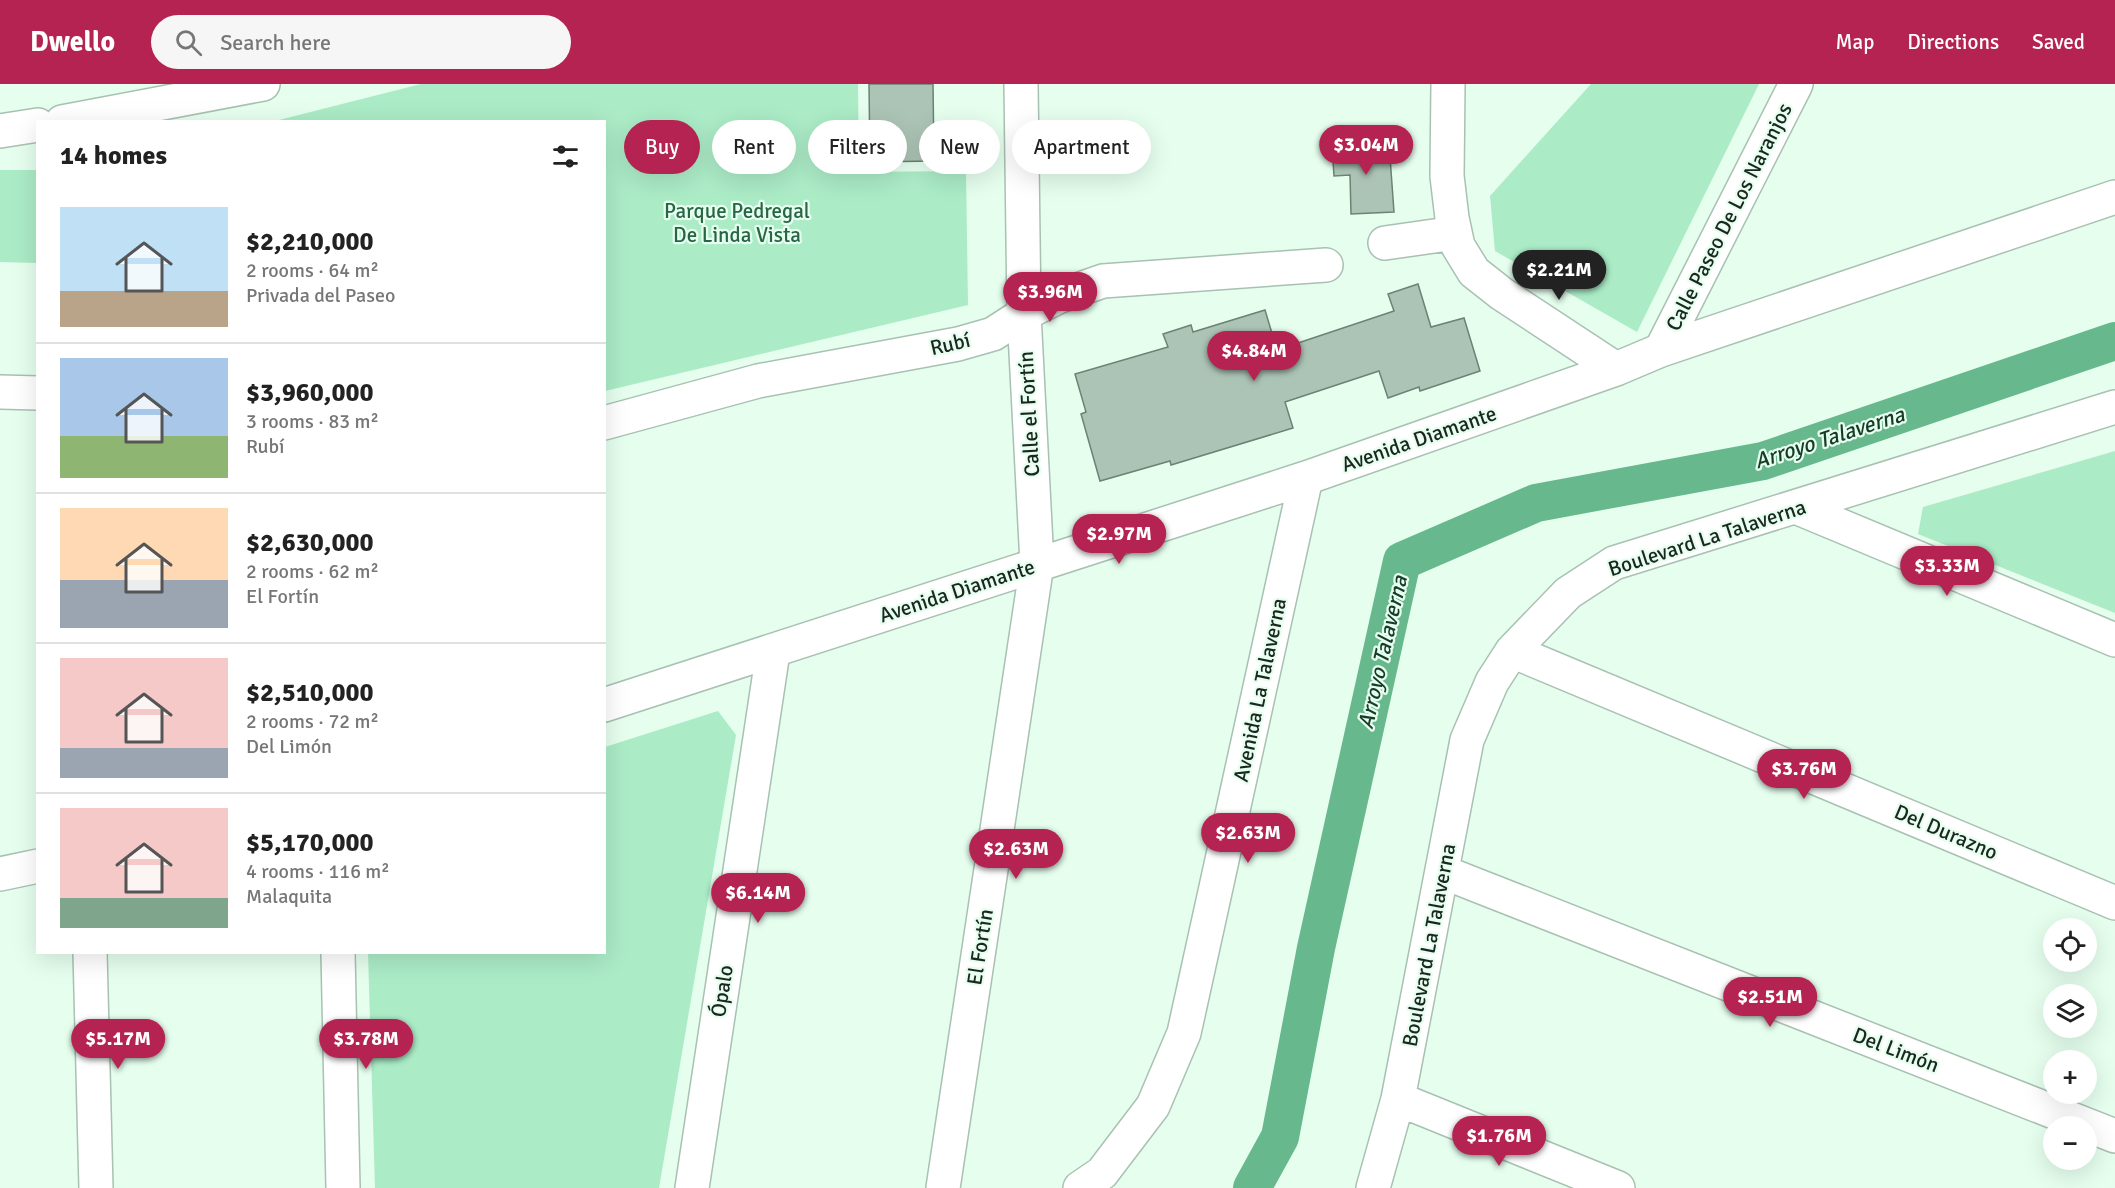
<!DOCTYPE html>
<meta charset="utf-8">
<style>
:root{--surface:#fff;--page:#f6f6f6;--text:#222;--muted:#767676;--line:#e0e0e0;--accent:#b42351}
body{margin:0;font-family:Signika,sans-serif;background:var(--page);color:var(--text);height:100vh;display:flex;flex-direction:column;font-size:22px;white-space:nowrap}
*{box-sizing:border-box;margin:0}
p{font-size:20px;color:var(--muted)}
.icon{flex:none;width:33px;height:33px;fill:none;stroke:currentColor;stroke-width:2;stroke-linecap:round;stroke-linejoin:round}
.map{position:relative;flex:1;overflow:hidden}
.panel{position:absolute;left:36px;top:36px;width:570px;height:834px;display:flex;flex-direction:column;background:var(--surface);border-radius:0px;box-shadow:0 6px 24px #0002}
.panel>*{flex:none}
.banner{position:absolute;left:624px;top:36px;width:570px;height:54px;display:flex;gap:12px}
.buttons{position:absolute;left:2043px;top:834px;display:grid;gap:12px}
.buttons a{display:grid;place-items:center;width:54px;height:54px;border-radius:50%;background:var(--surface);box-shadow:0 6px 24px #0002;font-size:30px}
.price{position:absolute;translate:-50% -51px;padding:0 14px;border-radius:21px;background:var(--accent);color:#fff;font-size:20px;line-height:39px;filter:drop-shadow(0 2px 3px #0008)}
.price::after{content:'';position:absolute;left:50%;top:36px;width:18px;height:14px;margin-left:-9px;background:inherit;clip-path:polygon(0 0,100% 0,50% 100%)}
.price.selected{background:#222;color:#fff}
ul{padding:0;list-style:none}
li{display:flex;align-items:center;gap:18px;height:150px;padding:0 24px}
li+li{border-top:2px solid var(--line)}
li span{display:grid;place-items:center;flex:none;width:168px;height:120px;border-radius:0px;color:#555}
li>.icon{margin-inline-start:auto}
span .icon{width:72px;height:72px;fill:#fffc;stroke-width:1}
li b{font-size:26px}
h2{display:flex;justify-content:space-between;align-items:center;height:72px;padding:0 24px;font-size:26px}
.chip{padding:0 21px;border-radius:27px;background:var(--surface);box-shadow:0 6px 24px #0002;font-size:21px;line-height:54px}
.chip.selected{background:var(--accent);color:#fff}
header{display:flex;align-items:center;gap:36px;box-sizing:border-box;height:84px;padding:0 30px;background:var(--accent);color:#fff}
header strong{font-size:28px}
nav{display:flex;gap:33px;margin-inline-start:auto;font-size:21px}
.search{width:420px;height:54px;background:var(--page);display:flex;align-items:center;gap:15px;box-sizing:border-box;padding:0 21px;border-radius:33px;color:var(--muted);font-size:22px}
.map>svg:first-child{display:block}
</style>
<header>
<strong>Dwello</strong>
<div class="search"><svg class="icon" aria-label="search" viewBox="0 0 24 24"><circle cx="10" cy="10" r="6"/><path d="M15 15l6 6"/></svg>Search here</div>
<nav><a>Map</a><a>Directions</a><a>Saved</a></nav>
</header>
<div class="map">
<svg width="2115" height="1104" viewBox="0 0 2115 1104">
<rect width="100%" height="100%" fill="#e5feee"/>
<!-- green -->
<path fill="#abebc6" d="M 421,0 L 858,0 L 859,88 L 966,87 L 968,221 L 605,307 L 604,38 L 275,37 Z
M 1591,0 L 1759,0 L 1637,248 L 1495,167 L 1490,112 Z
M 0,86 L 37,86 L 37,179 L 0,178 Z
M 2115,367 L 2115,529 L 1918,450 L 1923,423 Z
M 718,627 L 736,651 L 659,1104 L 375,1104 L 368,869 L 604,868 L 605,663 Z"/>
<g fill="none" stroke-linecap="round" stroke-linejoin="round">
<!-- canal -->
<path stroke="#67b88c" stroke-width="38" d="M 1252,1104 L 1280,1053 L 1316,864 L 1402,477 L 1536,419 L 1763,377 L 2115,257"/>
</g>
<!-- building -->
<path fill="#acc4b5" stroke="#6b8274" stroke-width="1.5" d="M 869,0 L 933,0 L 934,77 L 870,78 Z
M 1389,59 L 1394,128 L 1351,130 L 1350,91 L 1334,92 L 1332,62 Z
M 1418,200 L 1431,243 L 1464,234 L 1480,287 L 1420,307 L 1419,303 L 1388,314 L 1379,287 L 1285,318 L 1293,344 L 1171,381 L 1170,377 L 1100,397 L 1081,330 L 1086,328 L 1075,290 L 1168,263 L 1163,250 L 1191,241 L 1193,248 L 1265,226 L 1277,266 L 1394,227 L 1388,210 Z"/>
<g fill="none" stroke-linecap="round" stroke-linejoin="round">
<!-- minor casing -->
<g stroke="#a8c1b2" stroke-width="36">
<path id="minor" d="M 1448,0 L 1447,92 L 1452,134 L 1458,162 L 1474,188 L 1502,210 L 1616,285
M 62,38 L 263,0
M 0,47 L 38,41
M 1385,159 L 1455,149
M 1661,266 L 1796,0
M 0,308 L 38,309
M 604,339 L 758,297 L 958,260 L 993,250 L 1024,230 L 1060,212 L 1103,197 L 1326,181
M 1798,424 L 2115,556
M 1512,567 L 2115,819
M 604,621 L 1306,394 L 1616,285 L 1661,266 L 2115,113
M 1443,788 L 2115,1052
M 0,790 L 38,782
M 90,868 L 96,1104
M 338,868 L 343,1104
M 1398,1015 L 1618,1104
M 692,1104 L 773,568
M 943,1104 L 1037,480 L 1024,230 L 1021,0
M 1080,1104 L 1102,1089 L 1153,1022 L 1184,949 L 1306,394
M 1373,1104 L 1398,1015 L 1467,656 L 1492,598 L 1512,567 L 1568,509 L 1614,479 L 2115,323"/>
</g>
<!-- minor -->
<use href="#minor" stroke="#fff" stroke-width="33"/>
</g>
<g text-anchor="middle" stroke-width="4.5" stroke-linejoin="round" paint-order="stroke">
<!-- park labels -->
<g font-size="21" fill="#286446" stroke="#e5feee">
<text x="737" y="134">Parque Pedregal<tspan x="737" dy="24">De Linda Vista</tspan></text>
</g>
<!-- street labels -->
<g font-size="21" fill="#1c2620" stroke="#e5feee">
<text transform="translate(1729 133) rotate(-63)" y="7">Calle Paseo De Los Naranjos</text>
<text transform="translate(950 260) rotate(-13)" y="7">Rubí</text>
<text transform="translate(1029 330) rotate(-93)" y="7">Calle el Fortín</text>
<text transform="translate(1419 355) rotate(-19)" y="7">Avenida Diamante</text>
<text transform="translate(1707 454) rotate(-18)" y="7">Boulevard La Talaverna</text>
<text transform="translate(957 507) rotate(-18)" y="7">Avenida Diamante</text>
<text transform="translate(1260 606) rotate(-78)" y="7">Avenida La Talaverna</text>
<text transform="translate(1946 748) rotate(23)" y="7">Del Durazno</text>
<text transform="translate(1429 861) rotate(-79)" y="7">Boulevard La Talaverna</text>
<text transform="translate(980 863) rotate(-81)" y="7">El Fortín</text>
<text transform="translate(722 907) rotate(-81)" y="7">Ópalo</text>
<text transform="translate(1896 966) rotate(21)" y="7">Del Limón</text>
</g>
<!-- water labels -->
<g font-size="22" font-style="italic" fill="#173b29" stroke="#e5feee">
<text transform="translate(1829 353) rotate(-18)" y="8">Arroyo Talaverna</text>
<text transform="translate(1382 568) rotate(-77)" y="8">Arroyo Talaverna</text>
</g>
</g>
</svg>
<div class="buttons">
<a><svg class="icon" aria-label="locate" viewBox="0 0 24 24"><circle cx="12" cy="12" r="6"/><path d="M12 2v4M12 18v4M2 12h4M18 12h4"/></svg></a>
<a><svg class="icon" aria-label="layers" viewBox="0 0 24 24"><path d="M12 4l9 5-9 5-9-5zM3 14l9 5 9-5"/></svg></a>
<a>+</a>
<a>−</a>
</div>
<b class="price" style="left:1366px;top:92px">$3.04M</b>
<b class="price selected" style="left:1559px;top:217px">$2.21M</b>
<b class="price" style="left:1050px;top:239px">$3.96M</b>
<b class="price" style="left:1254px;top:298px">$4.84M</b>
<b class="price" style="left:1119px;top:481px">$2.97M</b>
<b class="price" style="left:1947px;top:513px">$3.33M</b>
<b class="price" style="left:1804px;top:716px">$3.76M</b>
<b class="price" style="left:1248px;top:780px">$2.63M</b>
<b class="price" style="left:1016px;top:796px">$2.63M</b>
<b class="price" style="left:758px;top:840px">$6.14M</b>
<b class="price" style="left:1770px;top:944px">$2.51M</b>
<b class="price" style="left:118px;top:986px">$5.17M</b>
<b class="price" style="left:366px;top:986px">$3.78M</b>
<b class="price" style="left:1499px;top:1083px">$1.76M</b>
<div class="banner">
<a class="chip selected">Buy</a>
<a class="chip">Rent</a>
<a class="chip">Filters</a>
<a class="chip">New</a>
<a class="chip">Apartment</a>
</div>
<section class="panel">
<h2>14 homes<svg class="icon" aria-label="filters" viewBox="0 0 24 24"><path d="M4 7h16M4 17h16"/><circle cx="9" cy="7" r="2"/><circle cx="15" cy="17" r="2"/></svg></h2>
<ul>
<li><span style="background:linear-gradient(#bfe0f5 70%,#b9a48a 0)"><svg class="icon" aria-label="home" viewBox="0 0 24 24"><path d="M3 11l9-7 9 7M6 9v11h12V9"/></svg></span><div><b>$2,210,000</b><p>2 rooms · 64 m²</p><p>Privada del Paseo</p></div></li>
<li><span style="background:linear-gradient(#a9c7e8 65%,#8fb573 0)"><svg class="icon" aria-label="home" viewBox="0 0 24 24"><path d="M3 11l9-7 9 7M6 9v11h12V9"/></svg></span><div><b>$3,960,000</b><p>3 rooms · 83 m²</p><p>Rubí</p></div></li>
<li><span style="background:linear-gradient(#ffd9b3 60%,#9aa5b1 0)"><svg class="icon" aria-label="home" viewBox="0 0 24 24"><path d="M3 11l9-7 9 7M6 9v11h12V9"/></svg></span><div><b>$2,630,000</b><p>2 rooms · 62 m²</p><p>El Fortín</p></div></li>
<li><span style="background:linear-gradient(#f6c9c9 75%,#9aa5b1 0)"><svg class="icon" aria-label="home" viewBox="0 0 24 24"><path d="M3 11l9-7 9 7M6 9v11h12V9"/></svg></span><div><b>$2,510,000</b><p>2 rooms · 72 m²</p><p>Del Limón</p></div></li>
<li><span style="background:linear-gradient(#f6c9c9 75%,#7fa58c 0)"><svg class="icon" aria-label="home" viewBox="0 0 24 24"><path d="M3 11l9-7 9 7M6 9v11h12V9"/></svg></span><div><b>$5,170,000</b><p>4 rooms · 116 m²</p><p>Malaquita</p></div></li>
</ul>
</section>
</div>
